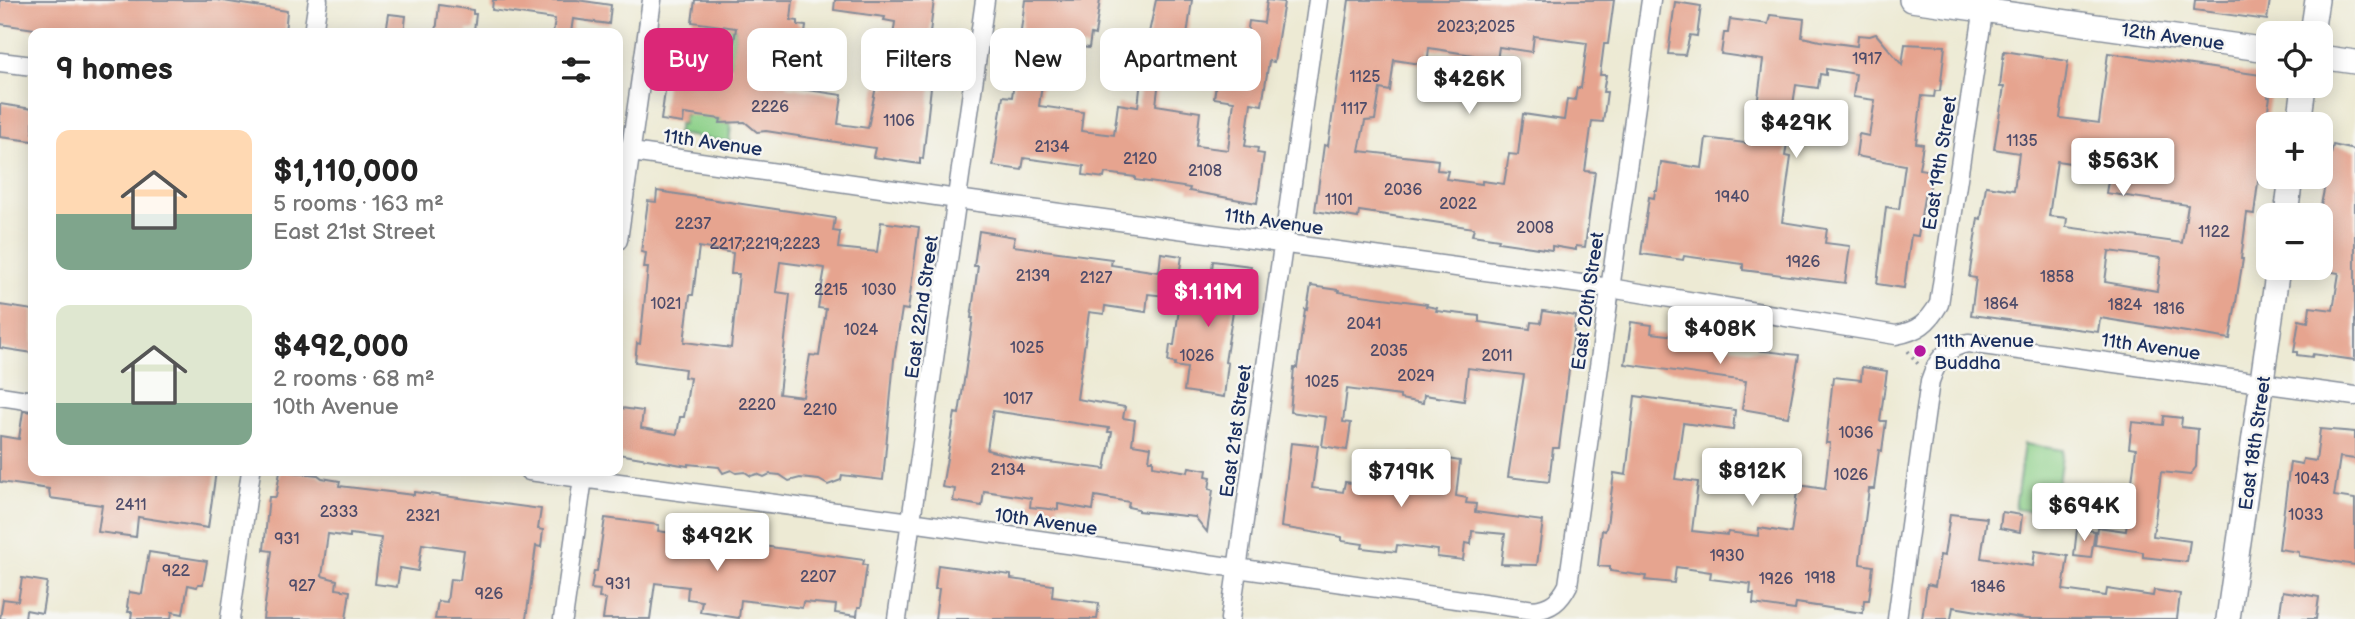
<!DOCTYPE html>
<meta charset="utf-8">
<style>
:root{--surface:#fff;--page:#f6f6f6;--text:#222;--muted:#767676;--accent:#db2777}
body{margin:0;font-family:"Balsamiq Sans",sans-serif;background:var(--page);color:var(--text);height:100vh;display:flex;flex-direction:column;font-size:26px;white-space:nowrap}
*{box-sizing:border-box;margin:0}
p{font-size:23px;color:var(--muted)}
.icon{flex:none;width:38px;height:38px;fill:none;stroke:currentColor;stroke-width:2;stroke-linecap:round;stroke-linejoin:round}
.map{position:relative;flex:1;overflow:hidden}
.panel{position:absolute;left:28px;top:28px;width:595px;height:448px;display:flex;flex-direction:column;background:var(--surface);border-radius:14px;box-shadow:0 4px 18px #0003}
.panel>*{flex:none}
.hud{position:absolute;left:644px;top:28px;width:665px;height:63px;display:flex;gap:14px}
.tools{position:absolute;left:2256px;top:21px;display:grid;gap:14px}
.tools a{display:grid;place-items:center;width:77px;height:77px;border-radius:14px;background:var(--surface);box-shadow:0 4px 18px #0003;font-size:35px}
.price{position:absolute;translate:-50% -60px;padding:0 16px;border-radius:7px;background:#fff;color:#222;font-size:23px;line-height:46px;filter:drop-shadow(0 2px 4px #0008)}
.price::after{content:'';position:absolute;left:50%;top:42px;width:21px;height:16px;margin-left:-10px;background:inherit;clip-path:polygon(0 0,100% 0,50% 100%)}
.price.selected{background:var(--accent);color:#fff}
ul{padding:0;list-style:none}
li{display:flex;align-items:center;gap:21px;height:175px;padding:0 28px}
li span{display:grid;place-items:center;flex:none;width:196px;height:140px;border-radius:14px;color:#555}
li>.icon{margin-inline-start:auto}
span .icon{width:84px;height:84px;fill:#fffc;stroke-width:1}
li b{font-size:30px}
h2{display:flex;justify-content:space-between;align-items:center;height:84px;padding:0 28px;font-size:30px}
.tag{padding:0 24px;border-radius:14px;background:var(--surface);box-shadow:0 4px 18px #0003;font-size:24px;line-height:63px}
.tag.selected{background:var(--accent);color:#fff}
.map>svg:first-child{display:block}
</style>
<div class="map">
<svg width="2355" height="619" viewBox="0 0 2355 619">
<rect width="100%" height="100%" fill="#f6f6f2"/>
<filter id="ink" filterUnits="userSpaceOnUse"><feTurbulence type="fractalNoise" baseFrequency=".0143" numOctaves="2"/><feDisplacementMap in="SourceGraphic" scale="14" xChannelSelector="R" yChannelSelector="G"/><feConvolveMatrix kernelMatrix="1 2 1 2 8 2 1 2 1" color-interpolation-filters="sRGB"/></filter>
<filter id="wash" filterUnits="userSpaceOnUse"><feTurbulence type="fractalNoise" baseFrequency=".00686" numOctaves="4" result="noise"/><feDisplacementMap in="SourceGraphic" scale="28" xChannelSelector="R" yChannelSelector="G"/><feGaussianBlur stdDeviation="1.57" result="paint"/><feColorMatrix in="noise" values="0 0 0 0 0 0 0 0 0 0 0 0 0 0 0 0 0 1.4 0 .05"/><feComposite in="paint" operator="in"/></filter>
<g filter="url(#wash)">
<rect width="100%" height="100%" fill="#edead4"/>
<!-- green -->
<path fill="#8dd089" stroke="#548074" stroke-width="2" d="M 694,22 L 736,28 L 732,65 L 715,63 L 710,92 L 713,92 L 709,117 L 721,119 L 721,122 L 729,123 L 731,126 L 729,142 L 677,134 L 679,124 L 683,124 L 684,114 L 686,115 L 695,47 L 711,48 L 713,30 L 694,26 Z
M 2024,444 L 2063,450 L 2053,515 L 2015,509 Z"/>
<g id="blocks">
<!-- building -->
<path fill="#e6a48f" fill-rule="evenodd" d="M 0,0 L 217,0 L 287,11 L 285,33 L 62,33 L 0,24 Z
M 493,0 L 577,0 L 611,5 L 609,24 L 573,19 L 571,33 L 553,33 L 555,19 L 492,10 Z
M 695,0 L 793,0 L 791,20 L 798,21 L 798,25 L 806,26 L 803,49 L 763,43 L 758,79 L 788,84 L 787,87 L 842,95 L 838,124 L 868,128 L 876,86 L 886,88 L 895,22 L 884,20 L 885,17 L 877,16 L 834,10 L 835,0 L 934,0 L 929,41 L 936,42 L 923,159 L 920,158 L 920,164 L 873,157 L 875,148 L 766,131 L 757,132 L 745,122 L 720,123 L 721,119 L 684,114 L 683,123 L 661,120 L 667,77 L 676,78 L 677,72 L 712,77 L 714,68 L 730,71 L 736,28 L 692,22 Z
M 1025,0 L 1100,0 L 1095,35 L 1091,34 L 1089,48 L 1069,45 L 1065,74 L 1044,71 L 1039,106 L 1083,112 L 1081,131 L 1114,135 L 1118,104 L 1138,107 L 1143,61 L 1156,0 L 1192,0 L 1185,50 L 1163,47 L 1156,105 L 1200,112 L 1196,146 L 1228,150 L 1234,101 L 1214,98 L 1217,78 L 1240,82 L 1249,21 L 1264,23 L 1267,0 L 1284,2 L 1274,62 L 1269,61 L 1262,105 L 1251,103 L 1245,146 L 1258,148 L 1257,153 L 1264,154 L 1257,203 L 1189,191 L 1190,188 L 1135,180 L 1135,177 L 1105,173 L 1104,178 L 1083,175 L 1084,166 L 1024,158 L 1022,170 L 993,166 L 1003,96 L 1012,97 Z
M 1349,0 L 1614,0 L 1608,44 L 1604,44 L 1600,75 L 1606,75 L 1603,92 L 1607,92 L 1603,122 L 1592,121 L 1585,171 L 1595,172 L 1585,247 L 1576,246 L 1576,250 L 1552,246 L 1552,250 L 1498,242 L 1499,239 L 1472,235 L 1474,228 L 1359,211 L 1358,218 L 1315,211 L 1324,145 L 1328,146 ZM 1534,36 L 1587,43 L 1581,88 L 1577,88 L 1575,100 L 1567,99 L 1564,120 L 1523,114 L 1518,155 L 1509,154 L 1504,184 L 1482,181 L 1482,184 L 1446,179 L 1448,171 L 1437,170 L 1438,160 L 1359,151 L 1365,121 L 1375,120 L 1380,89 L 1390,91 L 1394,60 L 1427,65 L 1429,48 L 1473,55 L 1470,77 L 1494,81 L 1499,47 L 1532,52 Z
M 2195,0 L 2270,0 L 2267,20 L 2194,10 Z
M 1675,2 L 1701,6 L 1697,36 L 1690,35 L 1685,55 L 1668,54 Z
M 439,5 L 473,10 L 473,14 L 476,14 L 474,30 L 467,30 L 467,33 L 436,33 Z
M 389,14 L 406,16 L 404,33 L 386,33 Z
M 1770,15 L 1804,19 L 1802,37 L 1820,41 L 1857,46 L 1858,35 L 1870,36 L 1876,34 L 1902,65 L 1905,44 L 1945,46 L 1940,91 L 1935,91 L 1934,97 L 1922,96 L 1916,143 L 1923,144 L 1919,169 L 1932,171 L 1929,192 L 1925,191 L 1918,236 L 1911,235 L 1904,288 L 1877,284 L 1886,207 L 1899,209 L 1905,165 L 1856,156 L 1859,134 L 1869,136 L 1875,100 L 1853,97 L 1856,74 L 1826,69 L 1826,75 L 1820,74 L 1818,88 L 1796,85 L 1785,156 L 1791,157 L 1782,222 L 1827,229 L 1825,243 L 1850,246 L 1845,283 L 1743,270 L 1743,264 L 1684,256 L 1683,260 L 1641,254 L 1649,197 L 1654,198 L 1655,191 L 1657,191 L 1661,162 L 1702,168 L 1706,138 L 1752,144 L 1763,60 L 1721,54 L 1724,33 L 1728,33 L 1730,19 L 1768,24 Z
M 2004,51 L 2068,61 L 2060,118 L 2099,123 L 2108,53 L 2268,76 L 2268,97 L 2270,97 L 2267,115 L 2268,146 L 2264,175 L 2259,174 L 2254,214 L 2247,213 L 2241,259 L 2243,259 L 2230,339 L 2100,318 L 2098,332 L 1971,315 L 1976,278 L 1969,277 L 1978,218 L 1981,219 L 1986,186 L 2014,190 L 2019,153 L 1994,149 L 2004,87 L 2000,87 ZM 2057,161 L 2110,169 L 2106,193 L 2188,205 L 2182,243 L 2066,227 L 2067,218 L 2049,216 ZM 2109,251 L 2161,258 L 2157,291 L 2105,282 Z
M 0,104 L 33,109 L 33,141 L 0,137 Z
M 2333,145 L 2355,150 L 2355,360 L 2313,354 L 2312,357 L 2297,355 L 2297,352 L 2294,352 L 2299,320 L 2308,322 L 2310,307 L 2333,310 L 2339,273 L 2320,270 L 2320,215 L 2319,215 Z
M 657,191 L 835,218 L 833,231 L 840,232 L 838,248 L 877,252 L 881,222 L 919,227 L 908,310 L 902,309 L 894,360 L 883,480 L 842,475 L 841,480 L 828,485 L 819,480 L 800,478 L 789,481 L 780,475 L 770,474 L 764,477 L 757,474 L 751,476 L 745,472 L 736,473 L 731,470 L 723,473 L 719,467 L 688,464 L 688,466 L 618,454 L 621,408 L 643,411 L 641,428 L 677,434 L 680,417 L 684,417 L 690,378 L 684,377 L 685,369 L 635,362 L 637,343 L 640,344 L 648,268 L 644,268 L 646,253 L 641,252 L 648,201 L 656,202 ZM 699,247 L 733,253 L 731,274 L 739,274 L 731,348 L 684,342 L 690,295 L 693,295 ZM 780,262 L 825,268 L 818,308 L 826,309 L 819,356 L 810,355 L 803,397 L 779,394 L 790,294 L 776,292 Z
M 979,231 L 1015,237 L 1013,246 L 1112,259 L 1111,265 L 1159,272 L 1161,253 L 1182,256 L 1176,297 L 1148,294 L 1146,312 L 1105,306 L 1104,314 L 1089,312 L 1077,399 L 1125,407 L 1123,418 L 1135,420 L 1132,444 L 1151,447 L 1149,460 L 1153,460 L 1153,466 L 1188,472 L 1189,467 L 1207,470 L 1206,476 L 1211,477 L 1209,489 L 1213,490 L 1207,532 L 1195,517 L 1138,511 L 1138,509 L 1128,507 L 1129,502 L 1095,496 L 1093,510 L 1058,504 L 1058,510 L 1030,507 L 1031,498 L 984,491 L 982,506 L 953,501 L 955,489 L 942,487 L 955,413 L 959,414 L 965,374 L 973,318 L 971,318 L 978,266 L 974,266 ZM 993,411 L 1109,428 L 1108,432 L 1112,432 L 1105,469 L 1024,459 L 987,450 Z
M 1213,261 L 1251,266 L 1247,293 L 1236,292 L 1225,362 L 1228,363 L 1224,397 L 1184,391 L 1187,368 L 1174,366 L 1175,363 L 1168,362 L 1170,345 L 1174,345 L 1182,288 L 1209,292 Z
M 1311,286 L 1339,290 L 1339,292 L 1427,304 L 1426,306 L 1437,308 L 1436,311 L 1479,316 L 1479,322 L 1530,329 L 1531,322 L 1541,323 L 1543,311 L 1576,316 L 1559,448 L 1553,448 L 1549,482 L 1508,477 L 1524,375 L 1468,368 L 1464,401 L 1424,395 L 1423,403 L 1400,399 L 1400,396 L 1347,389 L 1343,422 L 1351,423 L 1347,450 L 1322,446 L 1326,417 L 1290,412 L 1294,368 L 1297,368 L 1305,309 L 1307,310 Z
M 0,305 L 33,310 L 33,353 L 0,348 Z
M 1631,322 L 1652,325 L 1651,333 L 1731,343 L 1730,347 L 1799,355 L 1788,417 L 1742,409 L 1746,381 L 1625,364 Z
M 1862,367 L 1887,371 L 1880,421 L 1886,421 L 1882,451 L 1879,450 L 1874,489 L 1869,489 L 1860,560 L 1860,564 L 1873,566 L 1869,600 L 1864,600 L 1863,613 L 1796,603 L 1795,610 L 1753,604 L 1754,594 L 1750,594 L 1751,584 L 1710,579 L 1711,572 L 1676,567 L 1674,583 L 1645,580 L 1646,576 L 1610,571 L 1610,567 L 1598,566 L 1602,530 L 1605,531 L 1607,525 L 1614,473 L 1626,475 L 1635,396 L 1735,410 L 1733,430 L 1683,423 L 1675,479 L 1698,482 L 1692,531 L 1727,535 L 1728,532 L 1758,536 L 1759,528 L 1791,533 L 1798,485 L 1825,489 L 1830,443 L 1826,443 L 1833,377 L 1861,380 Z
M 23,411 L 33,412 L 33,471 L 216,471 L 208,528 L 138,517 L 136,537 L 98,532 L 102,505 L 50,498 L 49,489 L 0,482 L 0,436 L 19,439 Z
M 2164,416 L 2182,418 L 2181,427 L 2198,429 L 2196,467 L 2190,475 L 2161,472 L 2153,536 L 2190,541 L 2187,562 L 2143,557 L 2143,552 L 2095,545 L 2097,527 L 2126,531 L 2136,449 L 2129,448 L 2132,422 L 2163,425 Z
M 2320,429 L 2355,432 L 2355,459 L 2340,457 L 2334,496 L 2355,499 L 2355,565 L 2299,556 L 2299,552 L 2279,549 L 2290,462 L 2302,464 L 2303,459 L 2316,461 Z
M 1291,443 L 1318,446 L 1312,488 L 1343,492 L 1345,482 L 1370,486 L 1374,457 L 1410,462 L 1411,453 L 1460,461 L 1456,496 L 1467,498 L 1466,503 L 1476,504 L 1475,512 L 1543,521 L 1537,565 L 1501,564 L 1505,534 L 1472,531 L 1471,544 L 1465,543 L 1463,560 L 1437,557 L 1438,550 L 1397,545 L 1396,552 L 1362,548 L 1363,544 L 1342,541 L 1342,537 L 1281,527 Z
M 280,471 L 318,475 L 322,478 L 340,481 L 339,486 L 414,495 L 414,492 L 541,509 L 538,529 L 543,530 L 541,547 L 536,546 L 526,619 L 435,619 L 438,601 L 447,602 L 450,579 L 460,580 L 464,550 L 422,544 L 418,571 L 400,568 L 397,587 L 375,584 L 381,538 L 350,534 L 350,537 L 328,534 L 322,576 L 337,580 L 336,589 L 350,591 L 346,619 L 263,619 L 272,551 L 264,550 L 268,506 L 269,497 L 276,497 Z
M 2002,512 L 2022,515 L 2020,532 L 2000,528 Z
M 1950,514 L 1987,518 L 1981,558 L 2033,566 L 2035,551 L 2068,556 L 2063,590 L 2106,596 L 2107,589 L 2153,596 L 2154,590 L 2180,594 L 2177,619 L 2026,619 L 1953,607 L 1951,619 L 1922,619 L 1927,584 L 1935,586 L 1940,555 L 1944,556 Z
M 605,518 L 659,525 L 658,531 L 690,536 L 864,560 L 863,565 L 867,565 L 861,607 L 858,607 L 857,616 L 835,613 L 836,605 L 803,602 L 802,608 L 741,600 L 739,618 L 700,612 L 702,601 L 687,599 L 688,587 L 655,583 L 650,619 L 603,619 L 606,599 L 599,598 L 600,590 L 591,589 L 594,571 L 597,571 Z
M 2077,529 L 2095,531 L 2091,558 L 2074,556 Z
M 149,552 L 207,561 L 203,584 L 198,584 L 197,587 L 188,585 L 183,614 L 172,612 L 171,619 L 131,619 L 132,612 L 128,612 L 129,608 L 127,607 L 129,592 L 142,594 Z
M 938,565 L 1011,575 L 1011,579 L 1053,585 L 1052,597 L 1099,603 L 1097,619 L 935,619 L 939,589 L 935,589 Z
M 22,578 L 47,582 L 42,613 L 26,610 L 25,619 L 0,619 L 3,599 L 18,601 Z
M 2283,591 L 2319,597 L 2316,619 L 2279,619 Z"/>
</g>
</g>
<g filter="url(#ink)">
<use href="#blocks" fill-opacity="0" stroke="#848c99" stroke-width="2"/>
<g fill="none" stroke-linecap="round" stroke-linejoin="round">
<!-- minor casing -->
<g stroke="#848c99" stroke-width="21">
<path id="minor" d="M 313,33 L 318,0
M 0,62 L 33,66
M 618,150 L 957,199 L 1610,288 L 1896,335 C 1918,331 1928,323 1939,304 L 1985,0
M 618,240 L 652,0
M 0,396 L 33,401
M 529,471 L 911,522 L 1534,610 C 1551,608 1560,601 1568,585 L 1651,0
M 230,619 L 251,471
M 563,619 L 584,471
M 897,619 L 985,0
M 1230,619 L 1318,0
M 1897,619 L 1930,381 C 1937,360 1946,347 1968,343 L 2355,396"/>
</g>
<!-- tertiary casing -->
<g stroke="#848c99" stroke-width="26">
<path id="tertiary" d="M 1911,0 L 2268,50
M 2312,33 L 2317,0
M 2320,57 L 2355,62
M 2299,124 L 2304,86
M 2286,215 L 2291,177
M 2228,619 L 2278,268"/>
</g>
<!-- path -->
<path stroke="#848c99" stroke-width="3.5" stroke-dasharray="2 5" stroke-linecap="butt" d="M 1908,351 L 1918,364"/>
<!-- minor -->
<use href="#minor" stroke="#fff" stroke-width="18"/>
<!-- tertiary -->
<use href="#tertiary" stroke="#fff" stroke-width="23"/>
</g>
</g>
<!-- markers -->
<circle fill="#b5179e" stroke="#f6f6f2" stroke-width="2.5" cx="1920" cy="351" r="7"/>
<g text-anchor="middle" stroke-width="5" stroke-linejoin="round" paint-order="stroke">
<!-- number labels -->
<g font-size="16" fill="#4e4c6a">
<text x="1476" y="32">2023;2025</text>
<text x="1867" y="64">1917</text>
<text x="1365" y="82">1125</text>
<text x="770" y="112">2226</text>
<text x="1354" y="114">1117</text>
<text x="899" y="126">1106</text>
<text x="2022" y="146">1135</text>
<text x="1052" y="152">2134</text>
<text x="1140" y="164">2120</text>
<text x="1205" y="176">2108</text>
<text x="1403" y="195">2036</text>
<text x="1732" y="202">1940</text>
<text x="1339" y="205">1101</text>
<text x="1458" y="209">2022</text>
<text x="693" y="229">2237</text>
<text x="1535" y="233">2008</text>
<text x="2214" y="237">1122</text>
<text x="765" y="249">2217;2219;2223</text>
<text x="1803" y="267">1926</text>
<text x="1033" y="281">2139</text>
<text x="2057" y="282">1858</text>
<text x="1096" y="283">2127</text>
<text x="831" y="295">2215</text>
<text x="879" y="295">1030</text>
<text x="666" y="309">1021</text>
<text x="2001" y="309">1864</text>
<text x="2125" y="310">1824</text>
<text x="2169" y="314">1816</text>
<text x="1364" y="329">2041</text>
<text x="861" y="335">1024</text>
<text x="1027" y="353">1025</text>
<text x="1389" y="356">2035</text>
<text x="1197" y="361">1026</text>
<text x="1497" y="361">2011</text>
<text x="1416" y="381">2029</text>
<text x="1322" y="387">1025</text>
<text x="1018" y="404">1017</text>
<text x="757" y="410">2220</text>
<text x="820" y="415">2210</text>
<text x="1856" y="438">1036</text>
<text x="1008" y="475">2134</text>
<text x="1851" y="480">1026</text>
<text x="2312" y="484">1043</text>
<text x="131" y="510">2411</text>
<text x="339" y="517">2333</text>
<text x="2306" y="520">1033</text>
<text x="423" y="521">2321</text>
<text x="287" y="544">931</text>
<text x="1727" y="561">1930</text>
<text x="176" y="576">922</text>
<text x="818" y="582">2207</text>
<text x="1820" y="583">1918</text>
<text x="1776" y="584">1926</text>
<text x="618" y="589">931</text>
<text x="302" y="591">927</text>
<text x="1988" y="592">1846</text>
<text x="489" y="599">926</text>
</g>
<!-- street labels -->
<g font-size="19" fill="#1b2f5e" stroke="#f6f6f2">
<text transform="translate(2173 36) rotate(8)" y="7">12th Avenue</text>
<text transform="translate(713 142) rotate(8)" y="7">11th Avenue</text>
<text transform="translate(1939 163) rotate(-81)" y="7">East 19th Street</text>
<text transform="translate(1274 221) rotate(8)" y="7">11th Avenue</text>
<text transform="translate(1587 301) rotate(-82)" y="7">East 20th Street</text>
<text transform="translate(921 307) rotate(-82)" y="7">East 22nd Street</text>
<text transform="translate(2151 346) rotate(8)" y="7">11th Avenue</text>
<text transform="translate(1235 431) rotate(-82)" y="7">East 21st Street</text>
<text transform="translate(2254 443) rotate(-82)" y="7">East 18th Street</text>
<text transform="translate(1046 521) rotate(8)" y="7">10th Avenue</text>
</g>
<!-- poi labels -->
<g font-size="19" fill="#1b2f5e" stroke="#f6f6f2" text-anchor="start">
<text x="1934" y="347">11th Avenue<tspan x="1934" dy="22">Buddha</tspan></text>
</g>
</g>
</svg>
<div class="tools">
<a><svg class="icon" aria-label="locate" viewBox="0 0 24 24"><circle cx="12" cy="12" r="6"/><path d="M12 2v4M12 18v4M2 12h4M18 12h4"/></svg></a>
<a>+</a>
<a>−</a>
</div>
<b class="price" style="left:1469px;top:116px">$426K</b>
<b class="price" style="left:1796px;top:160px">$429K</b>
<b class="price" style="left:2123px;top:198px">$563K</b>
<b class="price selected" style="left:1208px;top:329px">$1.11M</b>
<b class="price" style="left:1720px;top:366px">$408K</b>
<b class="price" style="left:1752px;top:508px">$812K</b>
<b class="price" style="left:1401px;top:509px">$719K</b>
<b class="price" style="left:2084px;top:543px">$694K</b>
<b class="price" style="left:717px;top:573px">$492K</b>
<div class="hud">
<a class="tag selected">Buy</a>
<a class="tag">Rent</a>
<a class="tag">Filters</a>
<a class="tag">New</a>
<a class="tag">Apartment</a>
</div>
<section class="panel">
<h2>9 homes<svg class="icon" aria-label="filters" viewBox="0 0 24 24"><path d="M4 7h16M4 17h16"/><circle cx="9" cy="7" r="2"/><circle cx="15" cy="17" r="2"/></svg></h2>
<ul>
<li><span style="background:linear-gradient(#ffd9b3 60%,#7fa58c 0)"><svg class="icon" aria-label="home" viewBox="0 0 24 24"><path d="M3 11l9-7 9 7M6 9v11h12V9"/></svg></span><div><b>$1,110,000</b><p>5 rooms · 163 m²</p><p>East 21st Street</p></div></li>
<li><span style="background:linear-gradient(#dfe7d0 70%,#7fa58c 0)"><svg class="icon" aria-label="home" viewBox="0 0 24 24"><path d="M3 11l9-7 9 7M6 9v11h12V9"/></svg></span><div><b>$492,000</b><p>2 rooms · 68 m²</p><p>10th Avenue</p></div></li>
</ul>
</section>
</div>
